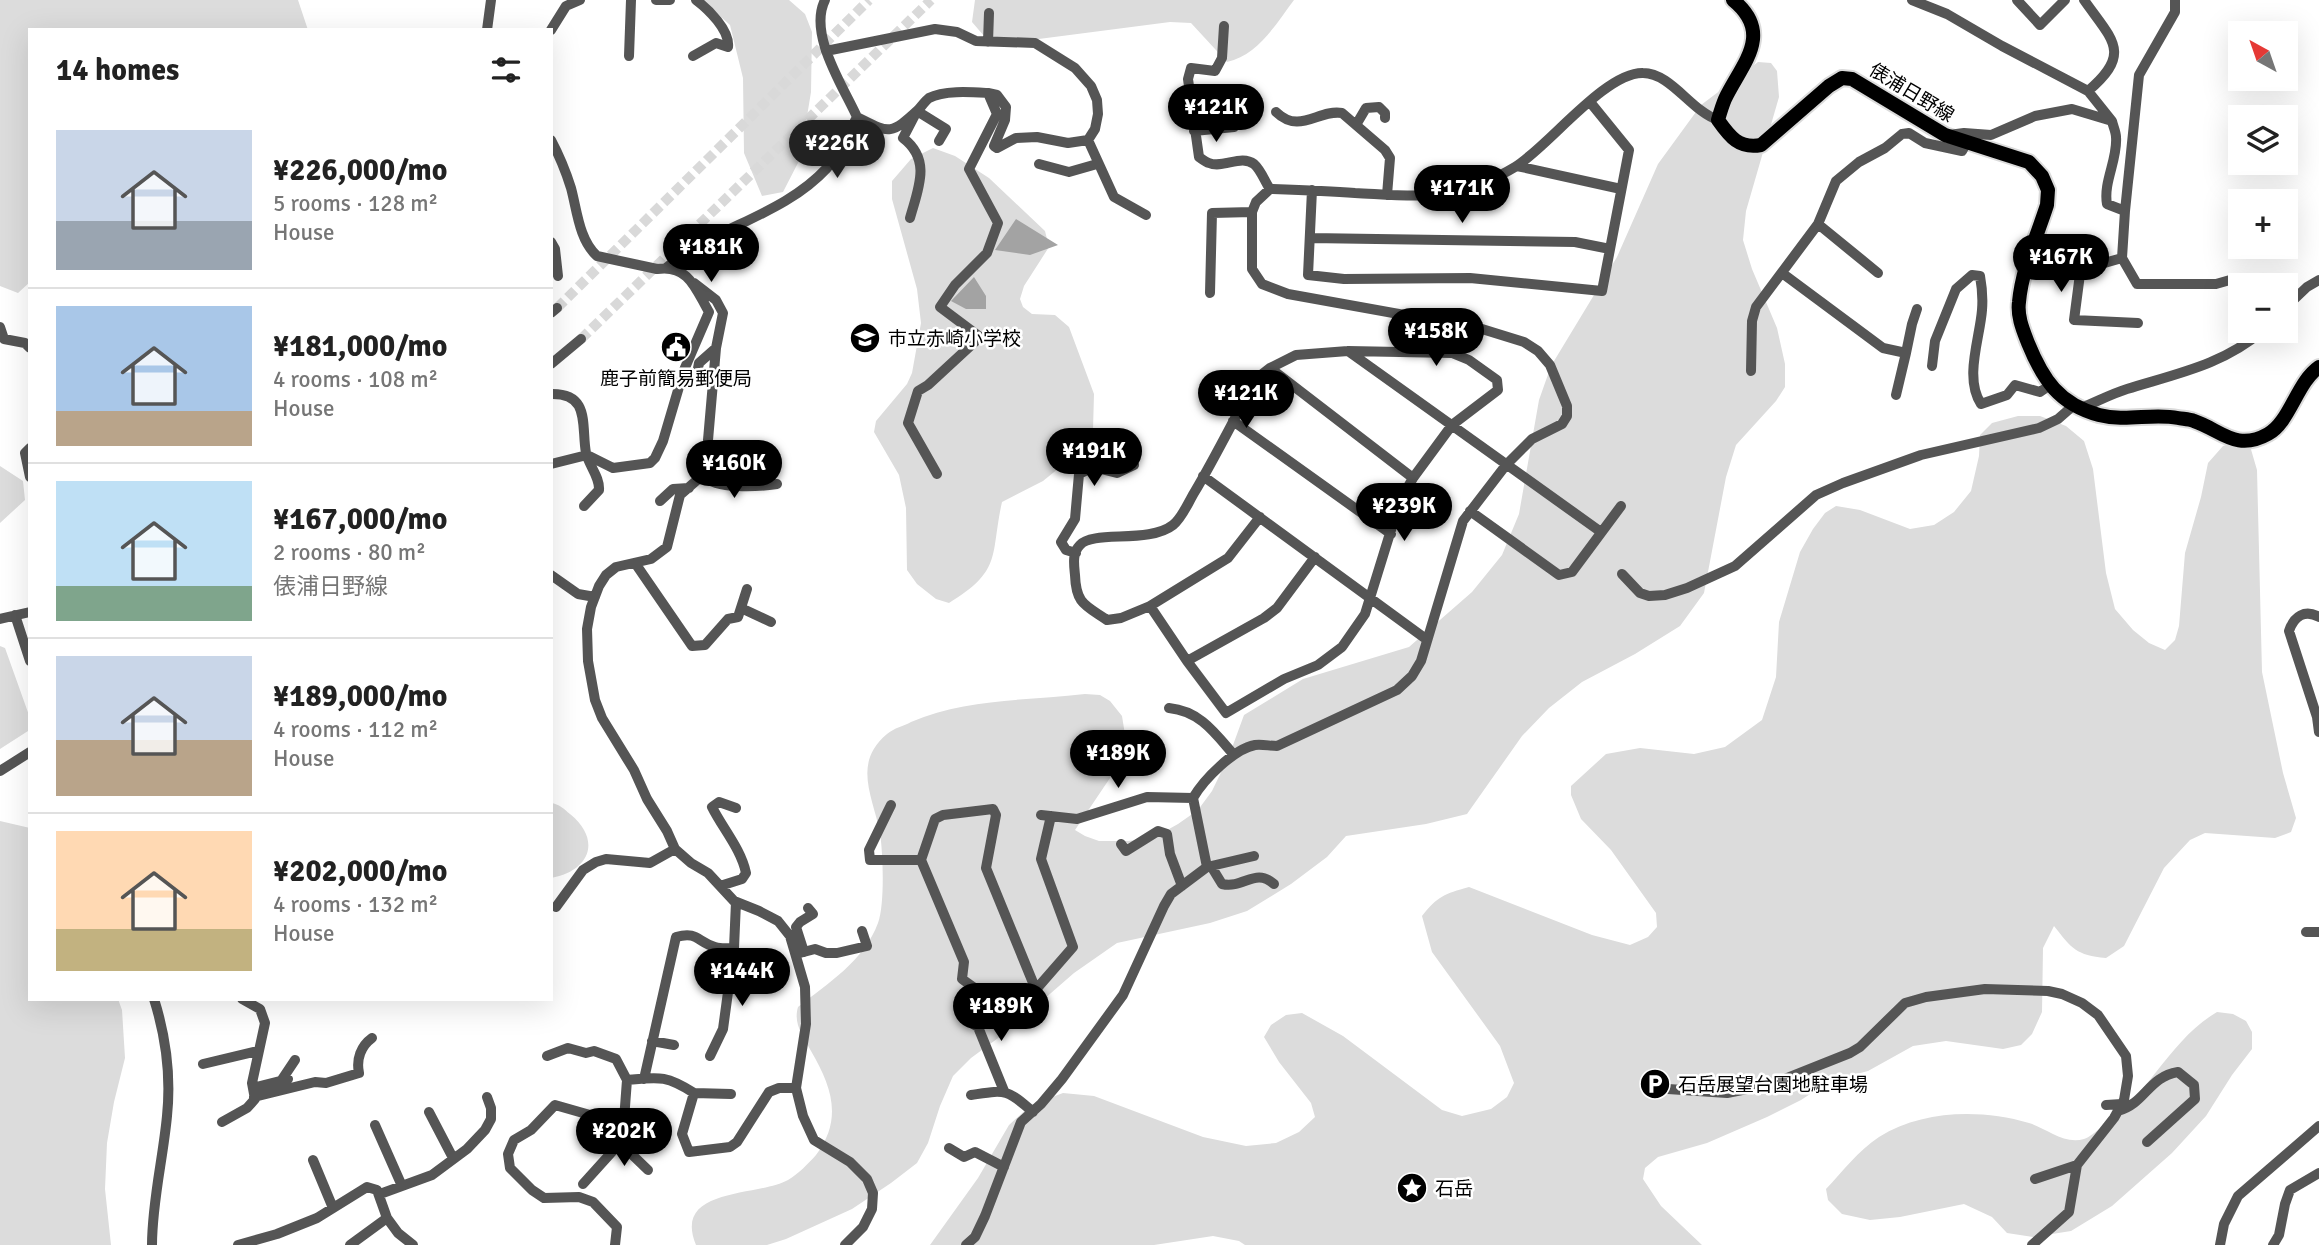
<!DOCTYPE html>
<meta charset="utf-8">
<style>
:root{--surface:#fff;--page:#f2f2f2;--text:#222;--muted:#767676;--line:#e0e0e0;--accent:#000}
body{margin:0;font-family:Signika,"Noto Sans JP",sans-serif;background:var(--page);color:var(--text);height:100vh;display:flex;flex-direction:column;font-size:26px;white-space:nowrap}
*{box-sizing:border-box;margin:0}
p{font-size:23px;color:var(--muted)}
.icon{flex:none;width:38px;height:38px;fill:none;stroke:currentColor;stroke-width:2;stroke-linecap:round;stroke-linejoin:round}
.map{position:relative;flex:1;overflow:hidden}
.panel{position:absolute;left:28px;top:28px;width:525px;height:973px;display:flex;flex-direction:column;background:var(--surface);border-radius:0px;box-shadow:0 7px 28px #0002}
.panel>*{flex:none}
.needle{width:46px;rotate:320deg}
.buttons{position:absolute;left:2228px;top:21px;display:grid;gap:14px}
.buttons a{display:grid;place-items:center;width:70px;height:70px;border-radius:0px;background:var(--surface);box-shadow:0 7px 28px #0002;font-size:35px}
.price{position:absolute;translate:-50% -60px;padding:0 16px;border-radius:24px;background:var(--accent);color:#fff;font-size:23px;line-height:46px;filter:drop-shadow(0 2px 4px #0008)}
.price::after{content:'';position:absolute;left:50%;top:42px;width:21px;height:16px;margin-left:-10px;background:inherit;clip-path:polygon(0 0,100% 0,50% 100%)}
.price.active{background:#222;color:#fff}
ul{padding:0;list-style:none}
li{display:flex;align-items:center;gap:21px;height:175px;padding:0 28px}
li+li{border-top:2px solid var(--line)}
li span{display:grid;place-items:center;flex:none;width:196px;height:140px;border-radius:0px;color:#555}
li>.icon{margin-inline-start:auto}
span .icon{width:84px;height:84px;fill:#fffc;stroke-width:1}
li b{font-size:30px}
h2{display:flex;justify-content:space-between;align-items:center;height:84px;padding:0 28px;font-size:30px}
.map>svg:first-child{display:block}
</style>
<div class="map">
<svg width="2319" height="1245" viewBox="0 0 2319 1245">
<rect width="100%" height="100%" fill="#fff"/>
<!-- green -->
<path fill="#dcdcdc" d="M 0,0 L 298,0 L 308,30 L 30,30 L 30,282 L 18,293 L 0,286 Z
M 702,0 L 789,0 L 805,14 L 812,32 L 811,92 L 800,159 L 783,192 L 762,196 L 744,153 L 743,78 L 730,25 Z
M 975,0 L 1294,0 C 1276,24 1258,55 1227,62 L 1191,23 L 1170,22 L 1031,40 L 984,36 L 972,22 Z
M 1758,62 L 1771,63 L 1777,71 L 1779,97 L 1746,211 L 1743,240 L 1752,269 L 1777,328 L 1785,364 L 1785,387 L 1776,401 L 1736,445 L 1726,477 L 1704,593 L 1680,626 L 1635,654 L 1582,682 L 1549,708 L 1522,736 L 1467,814 L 1426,824 L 1346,836 L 1327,857 L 1291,884 L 1247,911 L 1210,923 L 1117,943 L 1074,973 L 1005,1033 L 971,1058 L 953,1076 L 940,1106 L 928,1143 L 917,1163 L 891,1183 L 852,1209 L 786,1239 L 767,1245 L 696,1245 C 672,1187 757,1197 788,1180 C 797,1175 809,1163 816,1155 C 843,1119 832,1087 811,1051 C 803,1036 793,1024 798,1007 C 827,984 864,961 878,923 C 885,904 883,853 880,833 C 873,797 852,763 887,734 C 894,728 904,726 911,722 C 966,698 1026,701 1085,694 L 1100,695 L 1110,701 L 1122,716 L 1126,741 L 1110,778 L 1075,830 L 1085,836 L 1099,841 L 1128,841 L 1153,838 L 1178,824 L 1198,810 L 1212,791 L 1229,756 L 1244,715 L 1303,679 L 1409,647 L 1472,592 L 1502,555 L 1519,514 L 1539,400 L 1551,366 L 1617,257 L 1658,164 L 1701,105 Z
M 933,148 L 955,156 L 989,178 L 1045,231 L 1049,247 L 1024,286 L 1020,299 L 1023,307 L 1032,314 L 1055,315 L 1069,327 L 1094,394 L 1093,430 L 1075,455 L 1043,481 L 1002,502 C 990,556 1003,570 949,603 L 936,599 L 917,584 L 907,570 L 906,508 L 899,475 L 874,432 L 876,421 L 907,384 L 912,373 L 921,323 L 917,289 L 892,199 L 892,181 L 911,159 Z
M 2018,416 L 2040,416 L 2066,426 L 2084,441 L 2093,469 L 2106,573 L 2115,609 L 2133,630 L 2149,643 L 2165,650 L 2175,640 L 2179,626 L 2185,553 L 2201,497 L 2208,463 L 2223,446 L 2233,443 L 2250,446 L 2257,470 L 2262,672 L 2283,773 L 2296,818 L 2291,832 L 2275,838 L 2205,833 L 2190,840 L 2164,868 L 2124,946 L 2106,958 C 2076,955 2072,949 2054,926 L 2043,948 L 2042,1012 L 2032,1034 L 2021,1045 L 2003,1049 L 1946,1041 L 1913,1046 L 1868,1071 L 1830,1081 L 1801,1100 L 1767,1117 L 1707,1143 L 1658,1157 L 1645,1168 L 1643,1179 L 1661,1206 L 1702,1245 L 1245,1245 L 1239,1241 L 1213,1236 L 1154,1245 L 930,1245 L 978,1178 L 1009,1125 L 1031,1105 L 1063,1093 L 1094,1096 L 1203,1137 L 1246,1146 L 1276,1143 L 1299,1132 L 1315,1117 L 1311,1103 L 1279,1062 L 1264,1037 L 1271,1025 L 1286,1015 L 1302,1013 L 1343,1036 L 1442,1110 L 1462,1116 L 1491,1109 L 1507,1097 L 1514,1083 L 1500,1046 L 1432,952 L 1422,916 C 1438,896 1444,894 1469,887 L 1592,935 L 1630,945 L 1648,937 L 1657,927 L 1656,913 L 1611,850 L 1581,819 L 1571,795 L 1571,786 L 1606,754 L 1640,748 L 1694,754 L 1725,747 L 1762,720 L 1776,677 L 1779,622 L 1800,552 L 1813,529 L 1825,513 L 1836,506 L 1860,510 L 1910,529 L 1934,525 L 1954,512 L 1971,491 L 1979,456 L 1980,435 L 1992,423 Z
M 0,466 L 23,481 L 25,500 L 0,523 Z
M 0,646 L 5,648 L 30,718 L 28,731 L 0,749 Z
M 551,803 C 559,804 564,809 570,814 C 602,840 590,871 551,878 Z
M 0,821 L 30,828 L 30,999 L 118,999 L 122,1010 L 125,1058 L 114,1102 L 107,1143 L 105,1189 L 111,1245 L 0,1245 Z
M 2217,1012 L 2233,1014 L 2246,1021 L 2252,1032 L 2252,1049 L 2232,1075 L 2206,1116 L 2172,1153 L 2112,1206 L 2071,1231 L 2033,1237 L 2007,1233 L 1992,1217 L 1964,1204 L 1900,1217 L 1870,1220 L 1842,1214 L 1828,1200 L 1826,1189 C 1843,1171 1858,1151 1879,1137 C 1923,1110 1980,1109 2029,1123 C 2046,1128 2064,1145 2084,1139 C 2089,1138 2096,1131 2101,1128 C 2148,1097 2169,1040 2217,1012 Z"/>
<!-- water -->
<path fill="#a3a3a3" d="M 1016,219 L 1058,245 L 1030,255 L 995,250 Z
M 974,277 L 986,296 L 986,309 L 966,309 L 951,301 Z"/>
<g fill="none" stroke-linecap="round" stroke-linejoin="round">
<!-- minor-tunnel -->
<path stroke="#d9d9d9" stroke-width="10" stroke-dasharray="10 5" stroke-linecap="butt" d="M 557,308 L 869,0
M 581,339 L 931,0"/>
<!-- major casing -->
<g stroke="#dbdbdb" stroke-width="18">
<path id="major" d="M 1733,0 C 1775,34 1741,65 1725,99 C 1722,106 1720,113 1718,120 C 1730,137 1739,149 1761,145 L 1829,86 L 1842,78 L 1852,79 L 1945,135 L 2029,162 L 2042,176 L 2048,190 L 2047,205 C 2037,236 2022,269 2019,302 C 2017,316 2023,330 2028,343 C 2043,380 2059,404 2099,415 C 2126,422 2152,413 2178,418 C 2183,419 2189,419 2194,421 C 2221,430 2236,452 2268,434 C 2290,422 2297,382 2319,367"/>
</g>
<!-- minor -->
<path stroke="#555" stroke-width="10" d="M 656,0 L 670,0
M 1912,0 L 1947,14 L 2002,46 L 2088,91 L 2112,121
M 2017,0 L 2040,25 L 2065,0
M 2084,0 C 2112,40 2133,53 2088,91
M 1224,26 L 1222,58 L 1215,71 L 1191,68 L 1188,79 L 1199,157 C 1202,159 1205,162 1209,163 C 1223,169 1241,154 1254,164 C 1261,170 1265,182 1270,189
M 487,30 L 491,0
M 551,30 L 566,6 L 580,0
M 988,42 L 989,13
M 826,51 L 935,29 L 957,32 L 976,41 L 1035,43 L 1075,68 L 1091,86 L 1097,100 L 1098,114 L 1095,129 L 1088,140 L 1114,197 L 1146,215
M 629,56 L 631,0
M 693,56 L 716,43 L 728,47 C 730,30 708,9 696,0
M 988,93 L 997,95 L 1006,107 L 1005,120 L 994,146 L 997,148 L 1016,138 L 1037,137 L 1068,143 L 1088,140
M 1276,112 C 1300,135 1318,109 1342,113 L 1385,150 L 1390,158 L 1387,195
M 857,117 C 889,133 890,136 918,110 C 921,107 925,101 929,98 C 944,90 971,92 988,93 L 997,114 L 969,169 L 998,223 L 987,253 L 955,285 L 940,307 L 980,337 L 928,385 L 918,391 L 908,423 L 937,474
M 1356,125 L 1366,108 L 1379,107 L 1385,113 L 1385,118
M 1221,128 L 1229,106
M 1194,131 L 1234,127
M 1949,135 L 1964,133 L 1991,135 L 2035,116 L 2072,109 L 2112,121 C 2113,126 2116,132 2116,137 C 2118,159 2103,182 2107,204 L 2125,211 L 2139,75 L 2175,12 L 2175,0
M 551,140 C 559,155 566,172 571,188 C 577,210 579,240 597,256 L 657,269 C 689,264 696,290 709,312 L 684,370 L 663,441 L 655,458 L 650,463 L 613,468 L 587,455 L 551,464
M 1039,164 L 1069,172 L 1097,164
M 1517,166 L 1621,189
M 1312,190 L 1308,275 L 1344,279 L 1470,278 L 1602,291 L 1629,150 L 1590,102
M 2125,211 L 2122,258 L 2087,268 L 2080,274 L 2074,320 L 2138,323
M 910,218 C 918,189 932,160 903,138 L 917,111 L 946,129 L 939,141
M 1310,238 L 1575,242 L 1610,249
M 551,242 L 555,249 L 558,276
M 2122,258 L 2137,284 L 2216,284 L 2230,280
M 666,268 C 675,261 683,254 692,249 C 737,222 790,208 827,168 C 839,154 848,134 857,117 C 843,86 808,34 825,0
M 1782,273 L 1883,348 L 1906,353 L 1896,395
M 1878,273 L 1818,224 L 1836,181 L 1859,162 L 1885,148 L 1902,134 L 1909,133 L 1925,143 L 1962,151 L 1967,142
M 694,283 L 716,300 L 723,313 L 716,348 L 708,440 L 710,452 L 704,474 L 680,495 L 667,547 L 651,559 L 616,567 L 606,575 L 599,586 L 591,607 L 587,629 L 588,661 L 595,700 L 602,718 L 634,770 L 647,799 L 667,831 L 675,849 L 691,863 L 708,873 L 734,901 L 759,911 L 778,921 L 790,936 L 805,987 L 806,1024 L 796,1088 L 803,1116 L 814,1140 L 850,1162 L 867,1179 L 873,1193 L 872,1209 L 863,1227 L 845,1245
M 1210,293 L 1212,213 L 1252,212
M 2286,307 L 2307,287 L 2319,280
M 551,313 L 557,308
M 0,327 L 4,339 L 25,343 L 30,348
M 1348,351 L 1452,353 L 1469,360 L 1497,380 L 1498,390 L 1452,425 L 1413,478 L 1400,501 L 1365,614 L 1342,647 L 1318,665 L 1284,679 L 1226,713 L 1187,661 L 1150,606 L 1121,618 L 1107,620 C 1085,605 1076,604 1075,575 C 1074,565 1072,553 1080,545 C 1093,530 1149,544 1173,525 C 1182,518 1188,503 1194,493 C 1216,456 1235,417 1256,379 L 1270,368 L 1296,355 Z
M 1348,351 L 1601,532
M 1906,353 L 1912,324 L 1917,309
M 551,364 L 581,339
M 1932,366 L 1935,341 L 1956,289 L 1972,275 L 1980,276 C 1982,287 1983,298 1982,310 C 1980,338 1964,378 1981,404 L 2007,395 L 2015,385 L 2040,392 L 2050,385
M 1270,368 L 1413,478
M 1751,371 L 1752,321 L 1756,307 L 1818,224
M 696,379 L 699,363 L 716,348
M 551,394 C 591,393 581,426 586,453 C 589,466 600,477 599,490 L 584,506
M 2081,408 C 2096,402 2111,394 2127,389 C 2175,374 2223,365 2262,331
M 1233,421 L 1391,534
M 30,448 L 25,453 L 30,477
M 702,476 C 718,489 756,487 777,484
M 1203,476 L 1426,639
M 660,501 L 673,489 L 689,488
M 1470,511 L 1559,575 L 1572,572 L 1621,506
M 1076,553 L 1066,550 L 1061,542 L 1075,519 L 1079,474 L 1093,467 L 1117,473 L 1134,465
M 635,563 L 692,646 L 705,645 L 728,619 L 738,617 L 747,589
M 1622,574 L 1640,593 L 1649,596 L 1665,595 L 1687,588 L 1735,566 L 1816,495 L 1843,483 L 1921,455 L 2039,428 L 2058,419 L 2074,405
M 551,575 L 578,594 L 595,597
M 1150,606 L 1228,558 L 1260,517
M 741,608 L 771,622
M 15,615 L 30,661
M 2319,617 C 2305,609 2294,616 2289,631 L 2317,717 L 2319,732
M 0,619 L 30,612
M 1187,661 L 1264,618 L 1277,608 L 1315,557
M 1169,708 C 1200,711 1215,733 1234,755
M 0,771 L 30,752
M 891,805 L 869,850 L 870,860 L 921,860
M 1041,815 L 1077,819 L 1147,797 L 1193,798
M 1121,844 L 1126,851 L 1158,831 L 1167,834 L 1170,854 L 1182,886
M 1211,866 L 1222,884 C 1244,889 1255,867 1274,884
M 1207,867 L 1254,856
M 720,886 L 742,879 L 746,873 C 741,849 723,829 712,807 L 719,802 L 736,808
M 556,907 L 583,870 L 596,862 L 606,859 L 650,863 L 675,849
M 2306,932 L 2319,932
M 804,952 L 796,927 L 800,922 L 813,914 L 808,908
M 796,954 L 815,949 L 826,953 L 837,953 L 867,946 L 862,931
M 1036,990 L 986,868 L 996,815 L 993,809 L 943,815 L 935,819 L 921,860 L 964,962 L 962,979 L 1008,1012 L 1019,1009 L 1073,947 L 1041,859 L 1051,816
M 968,1021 L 978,1027 L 1004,1091
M 652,1041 L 674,1045
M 547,1056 L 568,1048 L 586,1053 L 594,1051 L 616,1059 L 627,1080
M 710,1056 L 723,1029 L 734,948
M 203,1064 L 258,1051
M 644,1079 L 676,937 C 698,931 697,942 715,947 C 721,949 729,948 734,948 L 736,902
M 281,1081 L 295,1060
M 253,1088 L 288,1079
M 1668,1089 L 1727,1093 L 1772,1084 L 1850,1053 L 1860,1047 L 1905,1003 L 1926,997 L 1985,989 L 2048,991 L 2062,994 L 2082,1003 L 2098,1015 L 2126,1056 L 2128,1076 L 2124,1100 L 2114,1118 L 2077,1165 L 2069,1212 L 2032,1245
M 694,1093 L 731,1094
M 971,1095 C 1005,1090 1006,1088 1033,1112
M 254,1097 L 315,1082 L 326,1083 L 359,1073 C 356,1059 361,1046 372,1038
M 2106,1105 L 2122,1104
M 2118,1111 C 2146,1103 2148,1077 2178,1072 L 2194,1085 L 2195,1099 L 2147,1142
M 429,1112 L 453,1158
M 222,1122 L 247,1108 L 255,1099 L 252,1083 L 265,1023 L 260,1009 L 242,999
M 375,1125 L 402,1186
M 620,1143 L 648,1170
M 949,1148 L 964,1157 L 975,1152 L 1004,1167
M 313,1160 L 333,1208
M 2035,1179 L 2077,1165
M 583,1184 L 620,1143 L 624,1123
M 380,1194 L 432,1175 L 467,1149 L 485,1130 L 491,1119 L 491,1108 L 487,1097
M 152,1245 C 152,1202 163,1159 167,1116 C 171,1077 166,1037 154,999
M 238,1245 L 277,1234 L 317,1218 L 367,1187 L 377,1190 L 387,1218 L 398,1233 L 413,1245
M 350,1245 L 387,1218
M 615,1245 L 617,1227 L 593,1202 L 579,1197 L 544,1198 L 532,1190 L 510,1168 L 508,1154 L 514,1140 L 531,1130 L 555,1105 L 604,1119 L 615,1131 L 624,1120 L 627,1080 C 659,1077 666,1075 694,1093 L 682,1134 L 689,1152 L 730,1147 L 737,1142 L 769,1092 L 779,1088 L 796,1088
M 966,1245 L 975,1237 L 985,1216 L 1021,1122 L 1041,1104 L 1062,1079 L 1123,995 L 1164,906 L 1171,894 L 1207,867 L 1193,798 C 1204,779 1234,749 1255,745 C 1262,744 1270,746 1277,746 L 1397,690 L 1412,676 L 1421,661 L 1463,521 L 1506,465 L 1532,439 L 1562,424 L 1567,416 L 1567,406 L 1550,365 L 1538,351 L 1524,342 L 1482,329 L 1288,294 L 1262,284 L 1252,269 L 1252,212 L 1256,202 L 1270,189 C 1298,190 1327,191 1355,193 C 1398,195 1441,201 1482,184 C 1493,179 1505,173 1515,167 C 1548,147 1605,72 1643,73 C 1671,73 1691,111 1718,120
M 2220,1245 L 2224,1224 L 2238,1196 L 2319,1126
M 2273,1245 L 2279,1235 L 2285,1204 L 2290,1190 L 2319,1173"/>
<!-- major -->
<use href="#major" stroke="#000" stroke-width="14"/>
</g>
<!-- icons -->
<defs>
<g id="school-disc" transform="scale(1.575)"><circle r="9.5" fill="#000" stroke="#fff"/><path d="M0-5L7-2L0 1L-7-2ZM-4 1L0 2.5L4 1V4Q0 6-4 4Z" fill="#fff"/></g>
<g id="civic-disc" transform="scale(1.575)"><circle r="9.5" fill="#000" stroke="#fff"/><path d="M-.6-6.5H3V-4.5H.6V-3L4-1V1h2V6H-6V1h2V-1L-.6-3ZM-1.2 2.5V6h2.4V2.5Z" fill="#fff"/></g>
<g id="parking-disc" transform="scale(1.575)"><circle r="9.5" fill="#000" stroke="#fff"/><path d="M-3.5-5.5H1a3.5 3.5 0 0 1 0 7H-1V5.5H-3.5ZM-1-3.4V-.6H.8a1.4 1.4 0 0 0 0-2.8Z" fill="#fff"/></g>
<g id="sight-disc" transform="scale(1.575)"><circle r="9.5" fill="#000" stroke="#fff"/><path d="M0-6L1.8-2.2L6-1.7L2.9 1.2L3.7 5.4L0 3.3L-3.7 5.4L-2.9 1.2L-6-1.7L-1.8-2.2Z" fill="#fff"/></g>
</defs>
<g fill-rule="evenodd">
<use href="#school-disc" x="865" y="338"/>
<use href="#civic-disc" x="676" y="347"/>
<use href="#parking-disc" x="1655" y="1084"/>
<use href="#sight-disc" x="1412" y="1188"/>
</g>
<g text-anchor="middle" stroke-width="5" stroke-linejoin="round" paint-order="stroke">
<!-- street labels -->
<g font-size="19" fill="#000" stroke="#fff">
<text transform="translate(1912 92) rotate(31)" y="7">俵浦日野線</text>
</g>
<!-- poi labels -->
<g font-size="19" fill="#000" stroke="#fff" text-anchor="start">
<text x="888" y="345">市立赤崎小学校</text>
<text x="676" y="385" text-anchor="middle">鹿子前簡易郵便局</text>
<text x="1678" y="1091">石岳展望台園地駐車場</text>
<text x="1435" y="1195">石岳</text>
</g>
</g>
</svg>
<div class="buttons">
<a><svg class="needle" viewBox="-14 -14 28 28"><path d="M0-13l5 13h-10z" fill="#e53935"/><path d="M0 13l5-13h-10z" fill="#767676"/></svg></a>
<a><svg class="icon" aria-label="layers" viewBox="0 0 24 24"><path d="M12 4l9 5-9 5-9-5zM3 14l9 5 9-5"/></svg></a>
<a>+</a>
<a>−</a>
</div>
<b class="price" style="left:1216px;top:144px">¥121K</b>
<b class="price active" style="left:837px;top:180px">¥226K</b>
<b class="price" style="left:1462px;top:225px">¥171K</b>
<b class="price" style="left:711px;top:284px">¥181K</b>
<b class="price" style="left:2061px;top:294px">¥167K</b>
<b class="price" style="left:1436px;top:368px">¥158K</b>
<b class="price" style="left:1246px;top:430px">¥121K</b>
<b class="price" style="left:1094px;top:488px">¥191K</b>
<b class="price" style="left:734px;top:500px">¥160K</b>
<b class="price" style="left:1404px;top:543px">¥239K</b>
<b class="price" style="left:1118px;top:790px">¥189K</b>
<b class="price" style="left:742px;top:1008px">¥144K</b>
<b class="price" style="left:1001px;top:1043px">¥189K</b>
<b class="price" style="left:624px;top:1168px">¥202K</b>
<section class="panel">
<h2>14 homes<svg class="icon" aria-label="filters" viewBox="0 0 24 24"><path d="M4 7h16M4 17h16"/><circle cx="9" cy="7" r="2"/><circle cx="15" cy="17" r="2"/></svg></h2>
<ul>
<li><span style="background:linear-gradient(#c9d6e8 65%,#9aa5b1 0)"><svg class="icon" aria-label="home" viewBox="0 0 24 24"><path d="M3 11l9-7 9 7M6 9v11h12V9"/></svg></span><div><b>¥226,000/mo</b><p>5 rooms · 128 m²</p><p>House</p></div></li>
<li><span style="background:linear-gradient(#a9c7e8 75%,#b9a48a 0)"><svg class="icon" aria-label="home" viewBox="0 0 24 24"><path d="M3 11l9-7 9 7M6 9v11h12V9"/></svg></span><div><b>¥181,000/mo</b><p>4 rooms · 108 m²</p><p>House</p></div></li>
<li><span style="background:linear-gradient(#bfe0f5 75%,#7fa58c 0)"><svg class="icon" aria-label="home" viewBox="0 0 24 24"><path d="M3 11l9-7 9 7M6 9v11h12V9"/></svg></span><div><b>¥167,000/mo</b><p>2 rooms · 80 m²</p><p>俵浦日野線</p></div></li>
<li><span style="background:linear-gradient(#c9d6e8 60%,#b9a48a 0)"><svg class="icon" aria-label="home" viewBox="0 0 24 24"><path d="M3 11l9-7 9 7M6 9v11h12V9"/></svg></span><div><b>¥189,000/mo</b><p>4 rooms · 112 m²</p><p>House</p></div></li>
<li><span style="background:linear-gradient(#ffd9b3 70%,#c2b280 0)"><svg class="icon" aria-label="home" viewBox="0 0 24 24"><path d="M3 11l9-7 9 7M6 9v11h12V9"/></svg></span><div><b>¥202,000/mo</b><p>4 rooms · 132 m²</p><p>House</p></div></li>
</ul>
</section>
</div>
